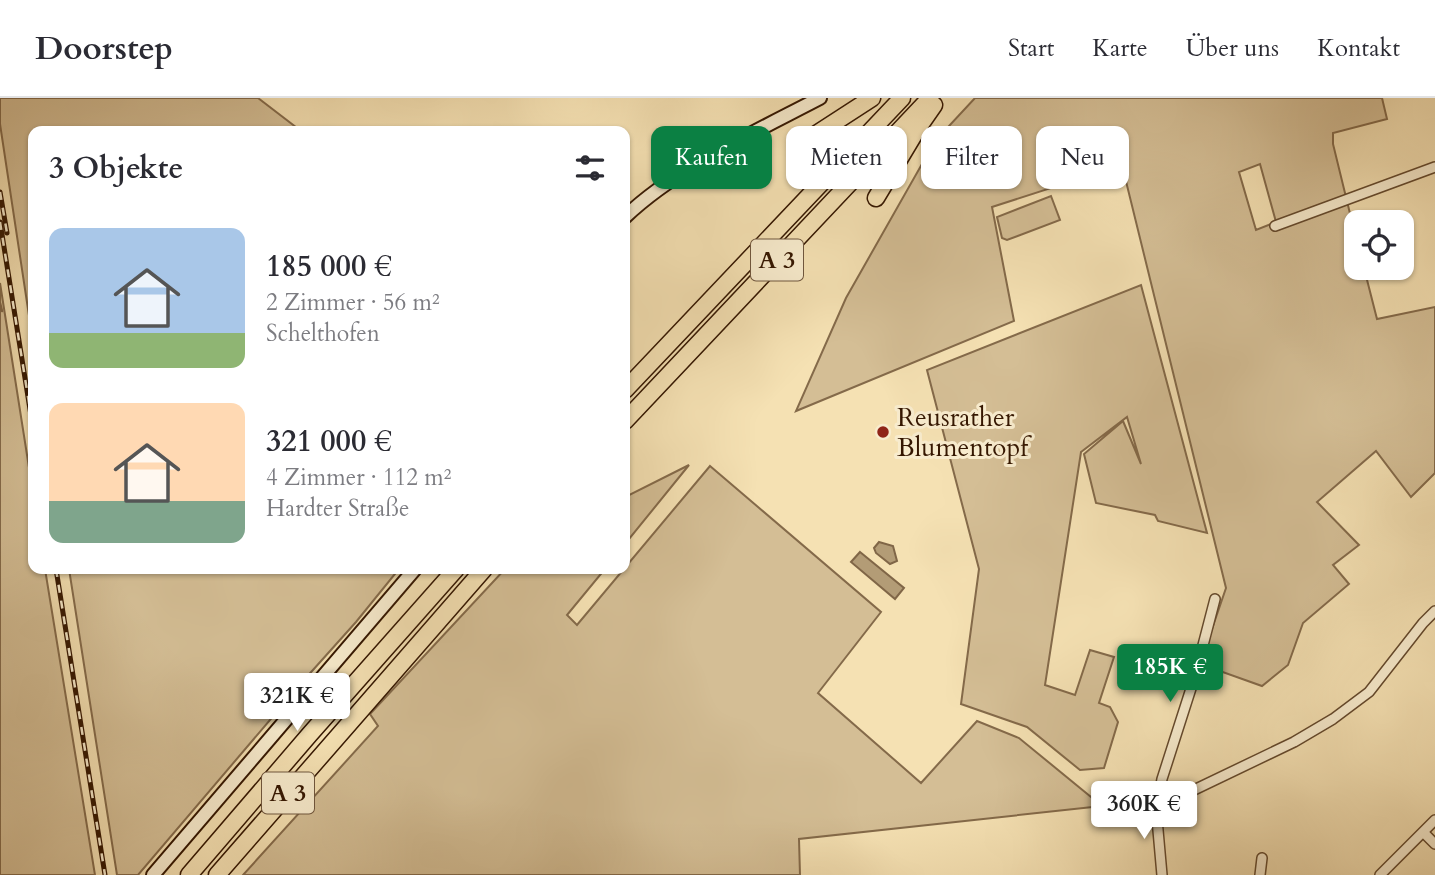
<!DOCTYPE html>
<html lang="de">
<meta charset="utf-8">
<style>
:root{--surface:#fff;--page:#f7f7f7;--text:#2b2b33;--muted:#7c7c81;--line:#e1e1e2;--accent:#0b8043}
body{margin:0;font-family:Cardo,serif;background:var(--page);color:var(--text);height:100vh;display:flex;flex-direction:column;font-size:26px;white-space:nowrap}
*{box-sizing:border-box;margin:0}
p{font-size:23px;color:var(--muted)}
.icon{flex:none;width:38px;height:38px;fill:none;stroke:currentColor;stroke-width:2;stroke-linecap:round;stroke-linejoin:round}
.map{position:relative;flex:1;overflow:hidden}
.drawer{position:absolute;left:28px;top:28px;width:602px;height:448px;display:flex;flex-direction:column;background:var(--surface);border-radius:14px;box-shadow:0 2px 5px #0004}
.drawer>*{flex:none}
.guide{position:absolute;left:651px;top:28px;width:665px;height:63px;display:flex;gap:14px}
.buttons{position:absolute;left:1344px;top:112px;display:grid;gap:14px}
.buttons a{display:grid;place-items:center;width:70px;height:70px;border-radius:14px;background:var(--surface);box-shadow:0 2px 5px #0004;font-size:35px}
.price{position:absolute;translate:-50% -60px;padding:0 16px;border-radius:7px;background:#fff;color:#222;font-size:23px;line-height:46px;filter:drop-shadow(0 2px 4px #0008)}
.price::after{content:'';position:absolute;left:50%;top:42px;width:21px;height:16px;margin-left:-10px;background:inherit;clip-path:polygon(0 0,100% 0,50% 100%)}
.price.active{background:var(--accent);color:#fff}
ul{padding:0;list-style:none}
li{display:flex;align-items:center;gap:21px;height:175px;padding:0 21px}
li span{display:grid;place-items:center;flex:none;width:196px;height:140px;border-radius:14px;color:#555}
li>.icon{margin-inline-start:auto}
span .icon{width:84px;height:84px;fill:#fffc;stroke-width:1}
li b{font-size:30px}
h2{display:flex;justify-content:space-between;align-items:center;height:84px;padding:0 21px;font-size:30px}
.chip{padding:0 24px;border-radius:14px;background:var(--surface);box-shadow:0 2px 5px #0004;font-size:24px;line-height:63px}
.chip.active{background:var(--accent);color:#fff}
header{display:flex;align-items:center;gap:42px;box-sizing:border-box;height:98px;padding:0 35px;background:var(--surface);border-bottom:2px solid var(--line)}
header strong{font-size:33px}
nav{display:flex;gap:38px;margin-inline-start:auto;font-size:24px}
.map>svg:first-child{display:block}
</style>
<header>
<strong>Doorstep</strong>
<nav><a>Start</a><a>Karte</a><a>Über uns</a><a>Kontakt</a></nav>
</header>
<div class="map">
<svg width="1435" height="777" viewBox="0 0 1435 777">
<rect width="100%" height="100%" fill="#f5e1b3"/>
<filter id="stains"><feTurbulence type="fractalNoise" baseFrequency=".00286" numOctaves="4"/><feColorMatrix values="0 0 0 0 .2 0 0 0 0 .09 0 0 0 0 .02 0 0 0 .5 -.17"/></filter>
<radialGradient id="worn" r=".72"><stop offset=".6" stop-color="#630" stop-opacity="0"/><stop offset="1" stop-color="#630" stop-opacity=".3"/></radialGradient>
<!-- green -->
<path fill="#d4be95" stroke="#846a4a" stroke-width="2" fill-rule="evenodd" d="M 0,0 L 258,0 L 301,33 L 33,33 L 33,244 L 0,26 Z
M 975,0 L 1382,0 L 1387,21 L 1333,35 L 1333,46 L 1356,140 L 1356,170 L 1364,170 L 1377,221 L 1435,209 L 1435,375 L 1411,399 L 1376,353 L 1317,404 L 1359,447 L 1333,467 L 1349,486 L 1303,525 L 1288,567 L 1262,588 L 1200,566 L 1226,490 L 1122,67 L 992,109 L 1014,223 L 796,313 L 846,200 L 935,43 ZM 1260,66 L 1276,124 L 1256,132 L 1239,74 Z
M 1051,98 L 1060,122 L 1007,142 L 1002,140 L 997,119 Z
M 0,185 L 33,395 L 33,471 L 45,471 L 95,777 L 0,777 Z
M 1141,187 L 1207,435 L 1158,423 L 1155,417 L 1096,405 L 1084,356 L 1123,323 L 1141,366 L 1127,319 L 1081,354 L 1045,587 L 1075,597 L 1090,552 L 1114,559 L 1099,605 L 1110,609 L 1118,624 L 1104,670 L 1080,672 L 1027,629 L 961,606 L 979,471 L 927,272 Z
M 689,367 L 625,446 L 625,399 Z
M 710,368 L 881,514 L 818,595 L 921,685 L 977,623 L 1019,640 L 1102,708 L 799,741 L 800,777 L 243,777 L 378,628 L 370,616 L 505,471 L 605,471 L 567,517 L 577,527 Z
M 69,471 L 399,471 L 356,524 L 304,582 L 138,777 L 117,777 Z"/>
<!-- water -->
<path fill="#b39c76" stroke="#806647" stroke-width="2" d="M 879,444 L 893,448 L 897,463 L 890,466 L 876,455 L 874,450 Z
M 860,454 L 904,490 L 895,501 L 851,464 Z"/>
<g fill="none" stroke-linecap="round" stroke-linejoin="round">
<!-- stream -->
<path stroke="#806647" stroke-width="2.5" d="M 0,205 L 2,213"/>
<!-- street casing -->
<g stroke="#64492d" stroke-width="12">
<path id="street" d="M 1275,128 L 1435,69
M 1160,712 L 1158,702 L 1162,681 L 1195,578 L 1215,501
M 1423,734 L 1435,746
M 1162,777 L 1157,721 L 1160,712 L 1171,703 L 1294,644 L 1333,621 L 1369,594 L 1423,525 L 1435,513
M 1260,777 L 1262,760
M 1380,777 L 1435,722"/>
</g>
<!-- secondary casing -->
<g stroke="#341600" stroke-width="16">
<path id="secondary" d="M 625,119 C 676,70 757,33 820,0
M 153,777 L 415,471"/>
</g>
<!-- highway casing -->
<g stroke="#341600" stroke-width="19">
<path id="highway" d="M 798,48 L 872,0
M 876,100 L 918,30 L 934,7
M 625,292 L 902,0
M 625,323 L 930,0
M 189,777 L 310,636 L 456,471
M 217,777 L 484,471"/>
</g>
<!-- street -->
<use href="#street" stroke="#f8ecce" stroke-width="9"/>
<!-- secondary -->
<use href="#secondary" stroke="#f8ecce" stroke-width="12"/>
<!-- highway -->
<use href="#highway" stroke="#f5e1b3" stroke-width="16"/>
<!-- rail casing -->
<g stroke="#341600" stroke-width="5">
<path id="rail" d="M 0,94 L 7,135
M 0,124 L 33,330
M 56,471 L 105,777"/>
</g>
<!-- rail -->
<use href="#rail" stroke="#f8ecce" stroke-width="2.5" stroke-dasharray="8" stroke-linecap="butt"/>
</g>
<!-- markers -->
<circle fill="#8f2418" stroke="#f8ecce" stroke-width="2.5" cx="883" cy="334" r="7"/>
<g text-anchor="middle" stroke-width="6" stroke-linejoin="round" paint-order="stroke">
<!-- shield labels -->
<g fill="#f8ecce" stroke="#6f563e" stroke-width="2">
<rect x="751" y="141.5" width="52" height="41" rx="5"/>
<rect x="262" y="674.5" width="52" height="41" rx="5"/>
</g>
<g font-size="24" font-weight="bold" fill="#341600">
<text x="777" y="170">A 3</text>
<text x="288" y="703">A 3</text>
</g>
<!-- poi labels -->
<g font-size="26" fill="#341600" stroke="#f8ecce" text-anchor="start">
<text x="897" y="328">Reusrather<tspan x="897" dy="30">Blumentopf</tspan></text>
</g>
</g>
<rect width="100%" height="100%" filter="url(#stains)"/>
<rect width="100%" height="100%" fill="url(#worn)"/>
</svg>
<div class="buttons">
<a><svg class="icon" aria-label="locate" viewBox="0 0 24 24"><circle cx="12" cy="12" r="6"/><path d="M12 2v4M12 18v4M2 12h4M18 12h4"/></svg></a>
</div>
<b class="price active" style="left:1170px;top:606px">185K €</b>
<b class="price" style="left:297px;top:635px">321K €</b>
<b class="price" style="left:1144px;top:743px">360K €</b>
<div class="guide">
<a class="chip active">Kaufen</a>
<a class="chip">Mieten</a>
<a class="chip">Filter</a>
<a class="chip">Neu</a>
</div>
<section class="drawer">
<h2>3 Objekte<svg class="icon" aria-label="filters" viewBox="0 0 24 24"><path d="M4 7h16M4 17h16"/><circle cx="9" cy="7" r="2"/><circle cx="15" cy="17" r="2"/></svg></h2>
<ul>
<li><span style="background:linear-gradient(#a9c7e8 75%,#8fb573 0)"><svg class="icon" aria-label="home" viewBox="0 0 24 24"><path d="M3 11l9-7 9 7M6 9v11h12V9"/></svg></span><div><b>185 000 €</b><p>2 Zimmer · 56 m²</p><p>Schelthofen</p></div></li>
<li><span style="background:linear-gradient(#ffd9b3 70%,#7fa58c 0)"><svg class="icon" aria-label="home" viewBox="0 0 24 24"><path d="M3 11l9-7 9 7M6 9v11h12V9"/></svg></span><div><b>321 000 €</b><p>4 Zimmer · 112 m²</p><p>Hardter Straße</p></div></li>
</ul>
</section>
</div>
